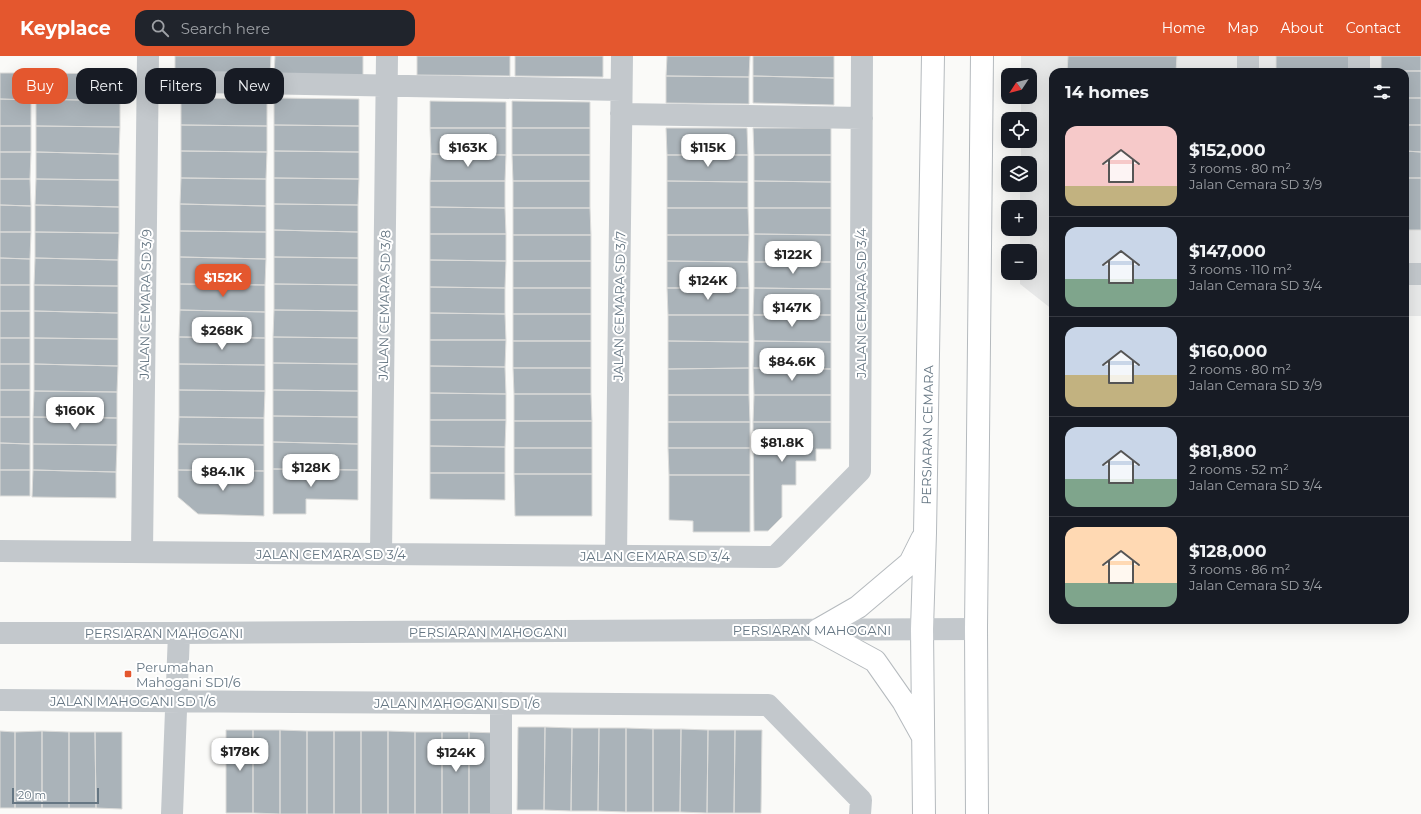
<!DOCTYPE html>
<meta charset="utf-8">
<style>
:root{--surface:#171b24;--page:#20242c;--text:#f1f3f6;--muted:#9ea1a6;--line:#363941;--accent:#e4572e}
body{margin:0;font-family:Montserrat,sans-serif;background:var(--page);color:var(--text);height:100vh;display:flex;flex-direction:column;font-size:15px;white-space:nowrap}
*{box-sizing:border-box;margin:0}
p{font-size:13px;color:var(--muted)}
.icon{flex:none;width:22px;height:22px;fill:none;stroke:currentColor;stroke-width:2;stroke-linecap:round;stroke-linejoin:round}
.map{position:relative;flex:1;overflow:hidden}
.details{position:absolute;left:1049px;top:12px;width:360px;height:556px;display:flex;flex-direction:column;background:var(--surface);border-radius:12px;box-shadow:0 4px 16px #0002}
.details>*{flex:none}
.top-card{position:absolute;left:12px;top:12px;width:380px;height:36px;display:flex;gap:8px}
.needle{width:26px;rotate:234deg}
.tools{position:absolute;left:1001px;top:12px;display:grid;gap:8px}
.tools a{display:grid;place-items:center;width:36px;height:36px;border-radius:8px;background:var(--surface);box-shadow:0 4px 16px #0002;font-size:20px}
.scale{position:absolute;left:12px;bottom:10px;width:87px;box-sizing:border-box;padding-left:4px;border:2px solid #657683;border-top:0;font-size:11px;line-height:14px;white-space:nowrap;color:#657683;-webkit-text-stroke:3px #fff;paint-order:stroke}
.price{position:absolute;translate:-50% -34px;padding:0 9px;border-radius:8px;background:#fff;color:#222;font-size:13px;line-height:26px;filter:drop-shadow(0 1px 2px #0008)}
.price::after{content:'';position:absolute;left:50%;top:24px;width:12px;height:9px;margin-left:-6px;background:inherit;clip-path:polygon(0 0,100% 0,50% 100%)}
.price.selected{background:var(--accent);color:#fff}
ul{padding:0;list-style:none}
li{display:flex;align-items:center;gap:12px;height:100px;padding:0 16px}
li+li{border-top:1px solid var(--line)}
li span{display:grid;place-items:center;flex:none;width:112px;height:80px;border-radius:12px;color:#555}
li>.icon{margin-inline-start:auto}
span .icon{width:48px;height:48px;fill:#fffc;stroke-width:1}
li b{font-size:17px}
h2{display:flex;justify-content:space-between;align-items:center;height:48px;padding:0 16px;font-size:17px}
.chip{padding:0 14px;border-radius:12px;background:var(--surface);box-shadow:0 4px 16px #0002;font-size:14px;line-height:36px}
.chip.selected{background:var(--accent);color:#fff}
header{display:flex;align-items:center;gap:24px;box-sizing:border-box;height:56px;padding:0 20px;background:var(--accent);color:#fff}
header strong{font-size:19px}
nav{display:flex;gap:22px;margin-inline-start:auto;font-size:14px}
.search{width:280px;height:36px;background:var(--page);display:flex;align-items:center;gap:10px;box-sizing:border-box;padding:0 14px;border-radius:12px;color:var(--muted);font-size:15px}
.map>svg:first-child{display:block}
</style>
<header>
<strong>Keyplace</strong>
<div class="search"><svg class="icon" aria-label="search" viewBox="0 0 24 24"><circle cx="10" cy="10" r="6"/><path d="M15 15l6 6"/></svg>Search here</div>
<nav><a>Home</a><a>Map</a><a>About</a><a>Contact</a></nav>
</header>
<div class="map">
<svg width="1421" height="758" viewBox="0 0 1421 758">
<rect width="100%" height="100%" fill="#fafaf8"/>
<!-- built -->
<path fill="#e8e9e9" d="M 1021,0 L 1421,0 L 1421,260 L 1405,260 L 1405,16 L 1053,16 L 1053,254 L 1020,228 L 1020,217 L 1030,217 L 1030,195 L 1020,195 L 1020,173 L 1030,173 L 1030,151 L 1020,151 L 1020,129 L 1030,129 L 1030,107 L 1021,107 L 1021,85 L 1030,85 L 1030,63 L 1021,63 L 1021,41 L 1030,41 L 1030,19 L 1021,19 Z"/>
<!-- building -->
<path fill="#aab3b9" stroke="#dcdcda" d="M 175,0 L 271,0 L 270,19 L 175,18 Z
M 275,0 L 363,0 L 363,20 L 274,19 Z
M 417,0 L 510,0 L 510,20 L 417,19 Z
M 515,0 L 603,0 L 603,21 L 515,20 Z
M 667,0 L 750,0 L 749,21 L 666,20 Z
M 753,0 L 834,0 L 834,22 L 753,20 Z
M 1068,0 L 1177,0 L 1176,16 L 1067,16 Z
M 1276,0 L 1360,0 L 1360,14 L 1276,13 Z
M 1381,0 L 1421,0 L 1421,15 L 1381,15 Z
M 1276,13 L 1360,14 L 1360,16 L 1276,16 Z
M 1381,15 L 1421,15 L 1421,42 L 1405,42 L 1405,16 L 1381,16 Z
M 0,17 L 31,17 L 31,44 L 0,43 Z
M 37,17 L 120,18 L 120,45 L 36,43 Z
M 666,20 L 749,21 L 749,48 L 666,47 Z
M 753,20 L 834,22 L 834,49 L 753,47 Z
M 181,42 L 267,43 L 267,70 L 181,69 Z
M 274,42 L 359,43 L 359,70 L 274,69 Z
M 1405,42 L 1421,42 L 1421,69 L 1405,69 Z
M 0,43 L 31,44 L 31,70 L 0,70 Z
M 36,43 L 120,45 L 120,71 L 36,70 Z
M 430,45 L 506,46 L 506,72 L 430,72 Z
M 512,45 L 590,46 L 590,72 L 512,72 Z
M 181,69 L 267,70 L 267,96 L 181,95 Z
M 274,69 L 359,70 L 359,96 L 274,95 Z
M 1405,69 L 1421,69 L 1421,96 L 1405,95 Z
M 0,70 L 31,70 L 31,96 L 0,96 Z
M 36,70 L 120,71 L 119,98 L 36,96 Z
M 430,72 L 506,72 L 506,99 L 431,98 Z
M 512,72 L 590,72 L 590,99 L 512,99 Z
M 666,72 L 747,72 L 748,99 L 667,99 Z
M 753,72 L 831,72 L 831,99 L 754,99 Z
M 181,95 L 267,96 L 266,123 L 181,122 Z
M 274,95 L 359,96 L 359,123 L 274,122 Z
M 1405,95 L 1421,96 L 1421,122 L 1405,122 Z
M 0,96 L 31,96 L 30,123 L 0,123 Z
M 36,96 L 119,98 L 119,124 L 36,123 Z
M 431,98 L 506,99 L 505,125 L 430,125 Z
M 512,99 L 590,99 L 590,125 L 513,125 Z
M 667,99 L 748,99 L 748,126 L 667,125 Z
M 754,99 L 831,99 L 831,126 L 754,125 Z
M 181,122 L 266,123 L 266,150 L 180,148 Z
M 274,122 L 359,123 L 358,149 L 274,148 Z
M 1405,122 L 1421,122 L 1421,174 L 1405,174 Z
M 0,123 L 30,123 L 31,150 L 0,149 Z
M 36,123 L 119,124 L 119,151 L 35,149 Z
M 430,125 L 505,125 L 505,152 L 430,151 Z
M 513,125 L 590,125 L 590,152 L 513,152 Z
M 667,125 L 748,126 L 748,152 L 667,152 Z
M 754,125 L 831,126 L 831,152 L 754,152 Z
M 180,148 L 266,150 L 266,176 L 180,175 Z
M 274,148 L 358,149 L 358,176 L 274,174 Z
M 0,149 L 31,150 L 31,176 L 0,176 Z
M 35,149 L 119,151 L 119,177 L 35,176 Z
M 430,151 L 505,152 L 506,178 L 430,178 Z
M 513,152 L 590,152 L 591,179 L 513,179 Z
M 667,152 L 748,152 L 749,179 L 667,179 Z
M 754,152 L 831,152 L 831,179 L 754,178 Z
M 274,174 L 358,176 L 358,202 L 274,201 Z
M 180,175 L 266,176 L 266,203 L 180,201 Z
M 0,176 L 31,176 L 30,203 L 0,202 Z
M 35,176 L 119,177 L 118,204 L 35,202 Z
M 430,178 L 506,178 L 506,205 L 430,204 Z
M 754,178 L 831,179 L 831,206 L 754,206 Z
M 513,179 L 591,179 L 591,205 L 513,205 Z
M 667,179 L 749,179 L 748,206 L 667,205 Z
M 180,201 L 266,203 L 265,229 L 180,228 Z
M 274,201 L 358,202 L 358,229 L 274,228 Z
M 0,202 L 30,203 L 30,229 L 0,229 Z
M 35,202 L 118,204 L 118,230 L 34,229 Z
M 430,204 L 506,205 L 505,232 L 430,231 Z
M 513,205 L 591,205 L 591,232 L 513,232 Z
M 667,205 L 748,206 L 749,232 L 667,232 Z
M 754,206 L 831,206 L 831,233 L 754,232 Z
M 180,228 L 265,229 L 265,256 L 180,254 Z
M 274,228 L 358,229 L 358,255 L 274,254 Z
M 0,229 L 30,229 L 30,255 L 0,255 Z
M 34,229 L 118,230 L 118,257 L 34,255 Z
M 430,231 L 505,232 L 505,258 L 430,257 Z
M 513,232 L 591,232 L 591,258 L 513,258 Z
M 667,232 L 749,232 L 749,259 L 668,259 Z
M 754,232 L 831,233 L 831,259 L 753,259 Z
M 180,254 L 265,256 L 265,282 L 179,281 Z
M 274,254 L 358,255 L 358,282 L 273,281 Z
M 0,255 L 30,255 L 30,282 L 0,282 Z
M 34,255 L 118,257 L 118,283 L 34,282 Z
M 430,257 L 505,258 L 506,284 L 430,284 Z
M 513,258 L 591,258 L 591,285 L 513,285 Z
M 668,259 L 749,259 L 749,286 L 668,285 Z
M 753,259 L 831,259 L 831,286 L 754,285 Z
M 179,281 L 265,282 L 265,309 L 179,308 Z
M 273,281 L 358,282 L 358,308 L 273,307 Z
M 0,282 L 30,282 L 30,308 L 0,308 Z
M 34,282 L 118,283 L 118,310 L 34,308 Z
M 430,284 L 506,284 L 505,311 L 430,310 Z
M 513,285 L 591,285 L 591,312 L 513,312 Z
M 668,285 L 749,286 L 749,312 L 668,313 Z
M 754,285 L 831,286 L 831,313 L 753,312 Z
M 273,307 L 358,308 L 358,335 L 273,334 Z
M 0,308 L 30,308 L 30,334 L 0,334 Z
M 34,308 L 118,310 L 117,336 L 34,335 Z
M 179,308 L 265,309 L 265,335 L 179,334 Z
M 430,310 L 505,311 L 506,338 L 430,337 Z
M 513,312 L 591,312 L 591,338 L 514,338 Z
M 749,312 L 749,339 L 668,339 L 668,313 Z
M 753,312 L 831,313 L 831,339 L 754,339 Z
M 0,334 L 30,334 L 30,361 L 0,361 Z
M 179,334 L 265,335 L 264,362 L 179,361 Z
M 273,334 L 358,335 L 358,361 L 273,360 Z
M 34,335 L 117,336 L 117,362 L 33,361 Z
M 430,337 L 506,338 L 506,364 L 430,364 Z
M 514,338 L 591,338 L 592,365 L 514,365 Z
M 668,339 L 749,339 L 750,366 L 668,366 Z
M 754,339 L 831,339 L 831,366 L 753,366 Z
M 273,360 L 358,361 L 358,388 L 273,386 Z
M 0,361 L 30,361 L 30,388 L 0,387 Z
M 33,361 L 117,362 L 117,389 L 33,388 Z
M 179,361 L 264,362 L 264,389 L 178,388 Z
M 430,364 L 506,364 L 505,391 L 430,390 Z
M 514,365 L 592,365 L 592,392 L 514,392 Z
M 668,366 L 750,366 L 750,392 L 668,392 Z
M 753,366 L 831,366 L 831,393 L 816,393 L 816,405 L 796,405 L 796,429 L 782,429 L 782,461 L 768,475 L 754,475 Z
M 273,386 L 358,388 L 358,414 L 273,413 Z
M 0,387 L 30,388 L 30,414 L 0,414 Z
M 33,388 L 117,389 L 116,416 L 33,414 Z
M 178,388 L 264,389 L 264,415 L 178,414 Z
M 430,390 L 505,391 L 505,417 L 430,417 Z
M 514,392 L 592,392 L 592,418 L 514,418 Z
M 668,392 L 750,392 L 750,419 L 669,419 Z
M 273,413 L 358,414 L 358,444 L 306,443 L 306,458 L 273,458 Z
M 0,414 L 30,414 L 30,440 L 0,440 Z
M 33,414 L 116,416 L 116,442 L 32,441 Z
M 178,414 L 264,415 L 264,460 L 198,458 L 178,441 Z
M 430,417 L 505,417 L 505,444 L 430,443 Z
M 514,418 L 592,418 L 592,460 L 515,460 Z
M 669,419 L 750,419 L 750,476 L 693,476 L 693,465 L 669,464 Z
M 518,671 L 545,671 L 544,754 L 517,754 Z
M 545,671 L 572,672 L 571,755 L 544,754 Z
M 572,672 L 599,672 L 598,755 L 571,755 Z
M 599,672 L 626,672 L 626,756 L 598,755 Z
M 626,672 L 653,673 L 653,756 L 626,756 Z
M 653,673 L 681,673 L 680,756 L 653,756 Z
M 681,673 L 708,674 L 707,757 L 680,756 Z
M 226,674 L 253,674 L 253,757 L 226,757 Z
M 253,674 L 280,674 L 280,758 L 253,757 Z
M 280,674 L 307,675 L 307,758 L 280,758 Z
M 708,674 L 735,674 L 734,757 L 707,757 Z
M 735,674 L 762,674 L 761,757 L 734,757 Z
M 0,675 L 15,676 L 15,752 L 0,752 Z
M 42,675 L 69,676 L 69,752 L 42,752 Z
M 42,675 L 42,752 L 15,752 L 15,676 Z
M 307,675 L 334,675 L 334,758 L 307,758 Z
M 334,675 L 361,675 L 361,758 L 334,758 Z
M 361,675 L 388,675 L 388,758 L 361,758 Z
M 388,675 L 415,676 L 415,758 L 388,758 Z
M 69,676 L 95,676 L 96,752 L 69,752 Z
M 95,676 L 122,676 L 122,753 L 96,752 Z
M 415,676 L 442,676 L 442,758 L 415,758 Z
M 442,676 L 469,676 L 469,758 L 442,758 Z
M 469,676 L 496,677 L 496,758 L 469,758 Z"/>
<g fill="none" stroke-linecap="round" stroke-linejoin="round">
<!-- major casing -->
<g stroke="#b5babe" stroke-width="24">
<path id="major" d="M 818,574 L 875,605 L 903,645 L 923,681
M 818,574 L 858,551 L 910,507 L 922,483
M 924,758 L 922,573 L 925,477 L 933,0
M 977,758 L 976,573 L 982,0"/>
</g>
<!-- minor -->
<path stroke="#c3c8cc" stroke-width="22" d="M 1248,16 L 1248,0
M 1359,16 L 1359,0
M 148,25 L 621,34
M 621,58 L 862,62
M 1405,218 L 1421,218
M 0,495 L 775,501 L 860,415 L 862,0
M 142,496 L 148,0
M 381,498 L 387,0
M 616,500 L 622,0
M 0,577 L 179,577 L 976,573
M 0,644 L 768,649 L 861,744 L 860,758
M 172,758 L 179,577
M 501,758 L 501,647"/>
<!-- major -->
<use href="#major" stroke="#fff" stroke-width="22"/>
</g>
<!-- markers -->
<rect fill="#e4572e" stroke="#fff" stroke-width="1.5" x="124" y="614" width="8" height="8" rx="2"/>
<g text-anchor="middle" stroke-width="4" stroke-linejoin="round" paint-order="stroke">
<!-- street labels -->
<g font-size="13" fill="#657683" stroke="#fff">
<text transform="translate(861 247) rotate(-90)" y="5">JALAN CEMARA SD 3/4</text>
<text transform="translate(145 248) rotate(-89)" y="5">JALAN CEMARA SD 3/9</text>
<text transform="translate(384 249) rotate(-89)" y="5">JALAN CEMARA SD 3/8</text>
<text transform="translate(619 250) rotate(-89)" y="5">JALAN CEMARA SD 3/7</text>
<text transform="translate(927 379) rotate(-89)" y="5">PERSIARAN CEMARA</text>
<text x="331" y="503">JALAN CEMARA SD 3/4</text>
<text x="655" y="505">JALAN CEMARA SD 3/4</text>
<text x="812" y="579">PERSIARAN MAHOGANI</text>
<text x="488" y="581">PERSIARAN MAHOGANI</text>
<text x="164" y="582">PERSIARAN MAHOGANI</text>
<text x="133" y="650">JALAN MAHOGANI SD 1/6</text>
<text x="457" y="652">JALAN MAHOGANI SD 1/6</text>
</g>
<!-- poi labels -->
<g font-size="13" fill="#657683" stroke="#fff" text-anchor="start">
<text x="136" y="616">Perumahan<tspan x="136" dy="15">Mahogani SD1/6</tspan></text>
</g>
</g>
</svg>
<div class="tools">
<a><svg class="needle" viewBox="-14 -14 28 28"><path d="M0-13l5 13h-10z" fill="#e53935"/><path d="M0 13l5-13h-10z" fill="#9ea1a6"/></svg></a>
<a><svg class="icon" aria-label="locate" viewBox="0 0 24 24"><circle cx="12" cy="12" r="6"/><path d="M12 2v4M12 18v4M2 12h4M18 12h4"/></svg></a>
<a><svg class="icon" aria-label="layers" viewBox="0 0 24 24"><path d="M12 4l9 5-9 5-9-5zM3 14l9 5 9-5"/></svg></a>
<a>+</a>
<a>−</a>
</div>
<div class="scale">20 m</div>
<b class="price" style="left:468px;top:112px">$163K</b>
<b class="price" style="left:708px;top:112px">$115K</b>
<b class="price" style="left:793px;top:219px">$122K</b>
<b class="price selected" style="left:223px;top:242px">$152K</b>
<b class="price" style="left:708px;top:245px">$124K</b>
<b class="price" style="left:792px;top:272px">$147K</b>
<b class="price" style="left:222px;top:295px">$268K</b>
<b class="price" style="left:792px;top:326px">$84.6K</b>
<b class="price" style="left:75px;top:375px">$160K</b>
<b class="price" style="left:782px;top:407px">$81.8K</b>
<b class="price" style="left:311px;top:432px">$128K</b>
<b class="price" style="left:223px;top:436px">$84.1K</b>
<b class="price" style="left:240px;top:716px">$178K</b>
<b class="price" style="left:456px;top:717px">$124K</b>
<div class="top-card">
<a class="chip selected">Buy</a>
<a class="chip">Rent</a>
<a class="chip">Filters</a>
<a class="chip">New</a>
</div>
<section class="details">
<h2>14 homes<svg class="icon" aria-label="filters" viewBox="0 0 24 24"><path d="M4 7h16M4 17h16"/><circle cx="9" cy="7" r="2"/><circle cx="15" cy="17" r="2"/></svg></h2>
<ul>
<li><span style="background:linear-gradient(#f6c9c9 75%,#c2b280 0)"><svg class="icon" aria-label="home" viewBox="0 0 24 24"><path d="M3 11l9-7 9 7M6 9v11h12V9"/></svg></span><div><b>$152,000</b><p>3 rooms · 80 m²</p><p>Jalan Cemara SD 3/9</p></div></li>
<li><span style="background:linear-gradient(#c9d6e8 65%,#7fa58c 0)"><svg class="icon" aria-label="home" viewBox="0 0 24 24"><path d="M3 11l9-7 9 7M6 9v11h12V9"/></svg></span><div><b>$147,000</b><p>3 rooms · 110 m²</p><p>Jalan Cemara SD 3/4</p></div></li>
<li><span style="background:linear-gradient(#c9d6e8 60%,#c2b280 0)"><svg class="icon" aria-label="home" viewBox="0 0 24 24"><path d="M3 11l9-7 9 7M6 9v11h12V9"/></svg></span><div><b>$160,000</b><p>2 rooms · 80 m²</p><p>Jalan Cemara SD 3/9</p></div></li>
<li><span style="background:linear-gradient(#c9d6e8 65%,#7fa58c 0)"><svg class="icon" aria-label="home" viewBox="0 0 24 24"><path d="M3 11l9-7 9 7M6 9v11h12V9"/></svg></span><div><b>$81,800</b><p>2 rooms · 52 m²</p><p>Jalan Cemara SD 3/4</p></div></li>
<li><span style="background:linear-gradient(#ffd9b3 70%,#7fa58c 0)"><svg class="icon" aria-label="home" viewBox="0 0 24 24"><path d="M3 11l9-7 9 7M6 9v11h12V9"/></svg></span><div><b>$128,000</b><p>3 rooms · 86 m²</p><p>Jalan Cemara SD 3/4</p></div></li>
</ul>
</section>
</div>
